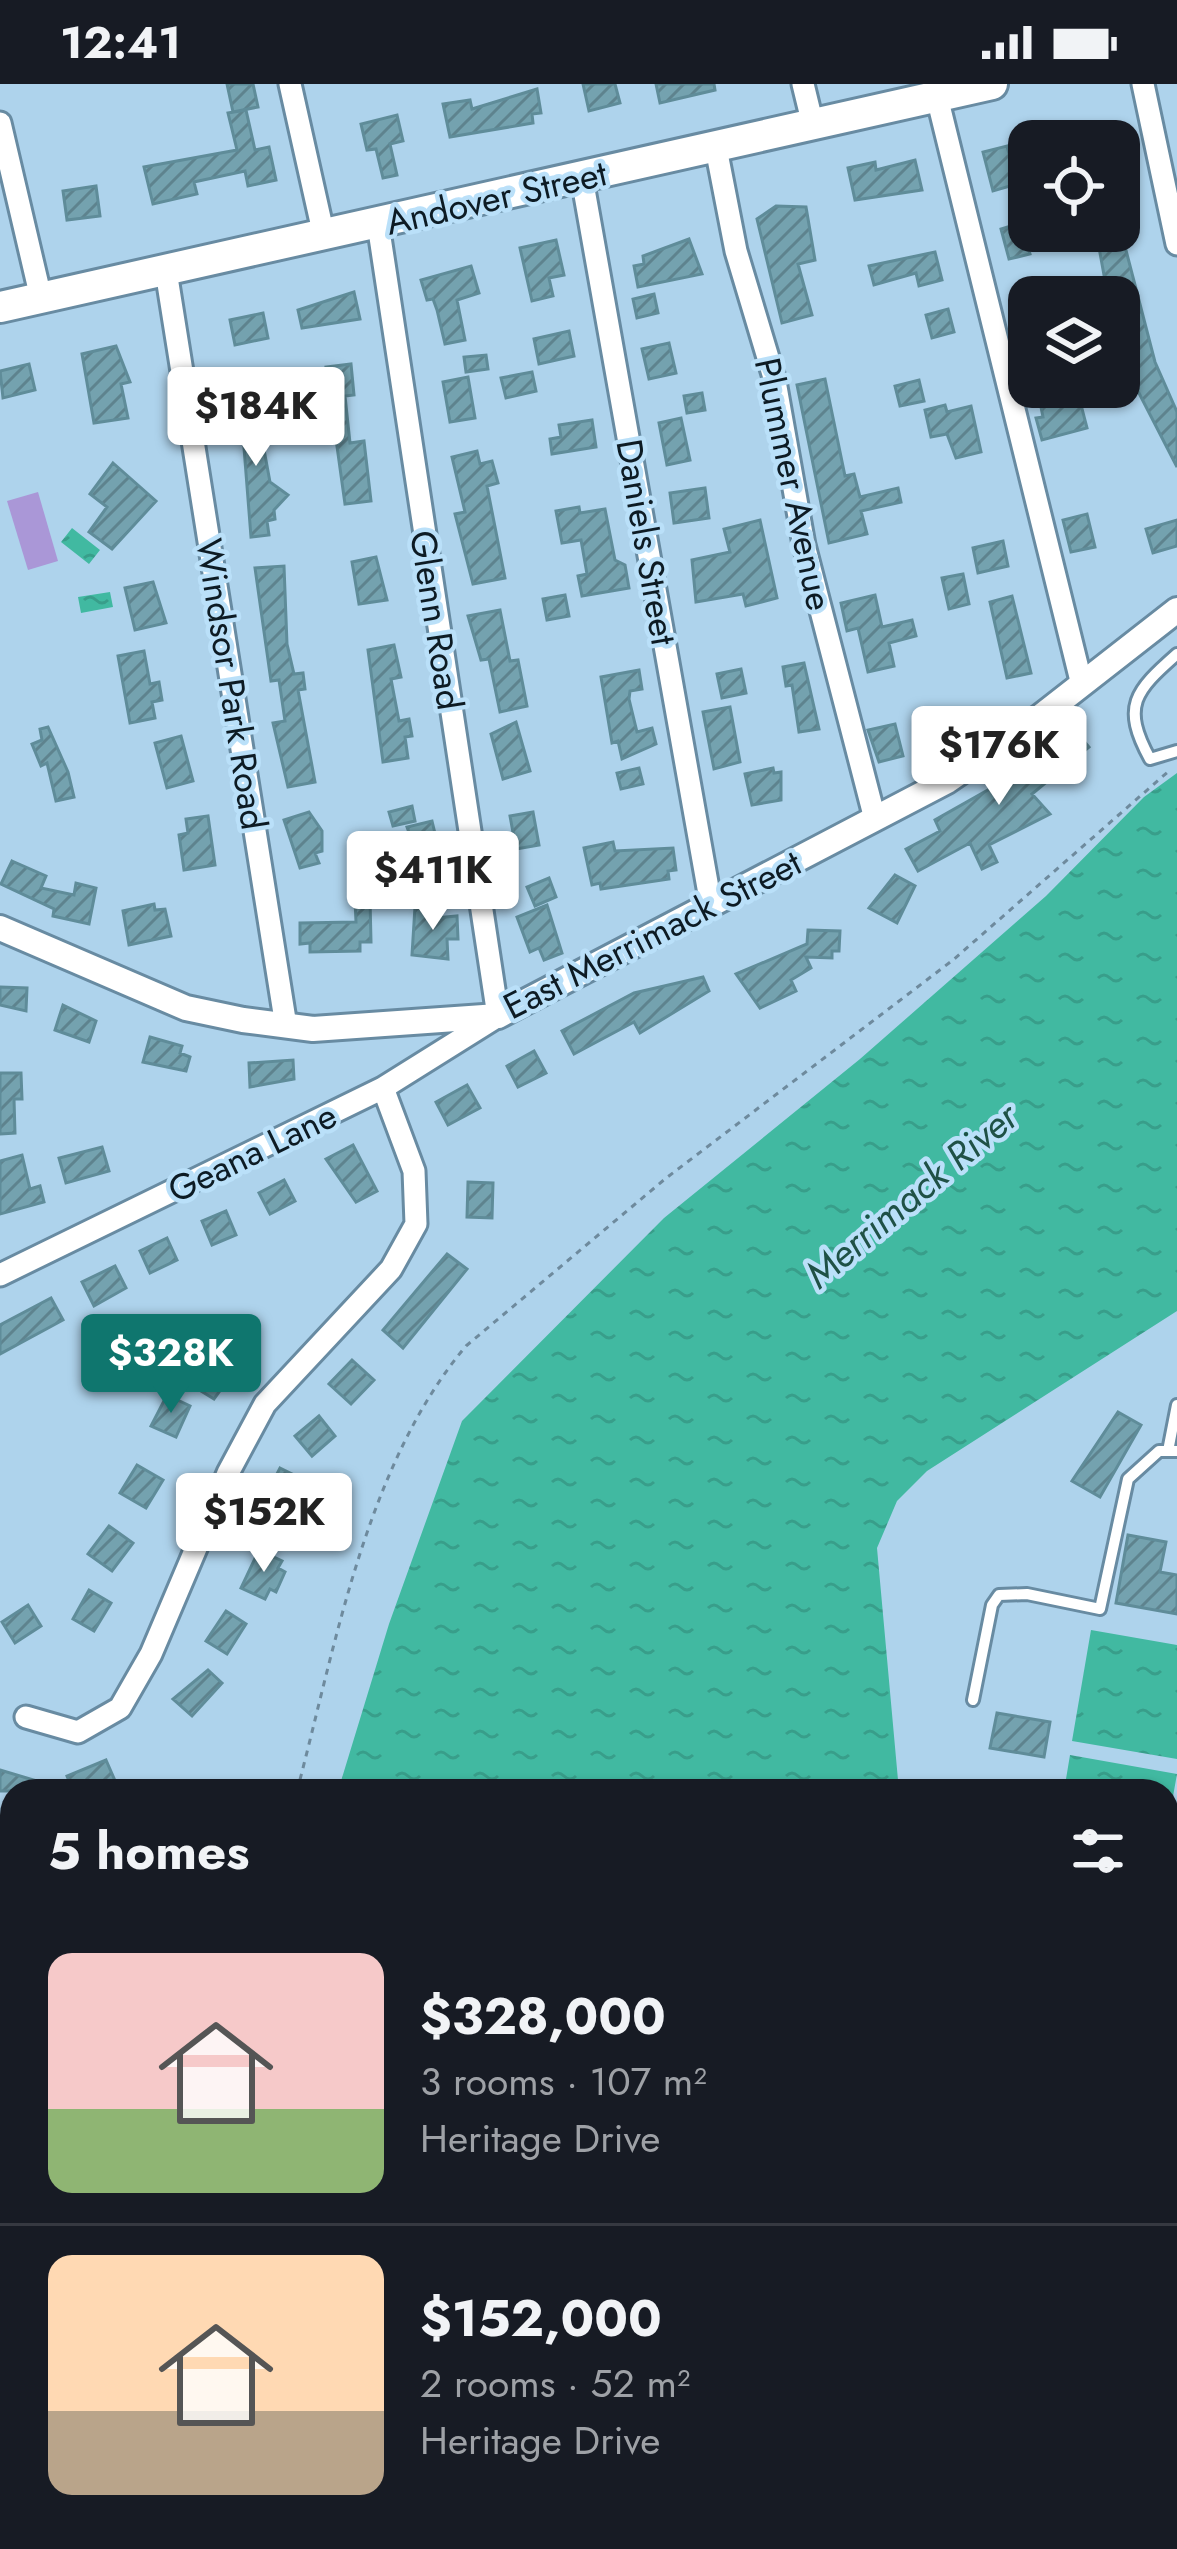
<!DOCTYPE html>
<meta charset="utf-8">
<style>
:root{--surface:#171b24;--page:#242831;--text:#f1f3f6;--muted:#9ea1a6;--line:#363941;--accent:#0f766e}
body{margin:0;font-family:Jost,sans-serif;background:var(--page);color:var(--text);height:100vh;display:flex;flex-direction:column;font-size:45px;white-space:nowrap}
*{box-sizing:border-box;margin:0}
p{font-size:39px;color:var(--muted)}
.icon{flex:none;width:66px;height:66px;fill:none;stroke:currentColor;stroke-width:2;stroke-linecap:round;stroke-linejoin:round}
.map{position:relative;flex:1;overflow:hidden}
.sheet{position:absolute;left:0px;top:1695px;width:1179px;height:771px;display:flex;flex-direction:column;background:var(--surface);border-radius:36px 36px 0 0;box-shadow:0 3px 9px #0004}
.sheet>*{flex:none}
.buttons{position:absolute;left:1008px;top:36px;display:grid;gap:24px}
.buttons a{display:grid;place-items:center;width:132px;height:132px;border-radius:24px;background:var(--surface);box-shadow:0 3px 9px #0004;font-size:60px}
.price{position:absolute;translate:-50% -102px;padding:0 27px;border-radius:12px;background:#fff;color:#222;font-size:39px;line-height:78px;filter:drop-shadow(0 3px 6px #0008)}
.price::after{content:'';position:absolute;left:50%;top:72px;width:36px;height:27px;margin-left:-18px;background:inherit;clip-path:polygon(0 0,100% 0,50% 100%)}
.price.on{background:var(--accent);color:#fff}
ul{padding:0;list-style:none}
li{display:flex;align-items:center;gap:36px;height:300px;padding:0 48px}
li+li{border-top:3px solid var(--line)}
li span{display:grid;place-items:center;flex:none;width:336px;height:240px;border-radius:24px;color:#555}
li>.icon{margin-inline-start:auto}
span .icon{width:144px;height:144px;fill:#fffc;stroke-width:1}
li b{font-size:51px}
h2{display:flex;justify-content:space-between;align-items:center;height:144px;padding:0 48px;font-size:51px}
.status{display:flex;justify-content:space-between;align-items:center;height:84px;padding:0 60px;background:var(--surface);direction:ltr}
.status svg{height:33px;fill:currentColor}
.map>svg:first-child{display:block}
</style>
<div class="status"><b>12:41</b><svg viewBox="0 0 49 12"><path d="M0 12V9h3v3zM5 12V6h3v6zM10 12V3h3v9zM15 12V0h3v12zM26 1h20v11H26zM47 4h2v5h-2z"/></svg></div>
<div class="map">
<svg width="1177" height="2465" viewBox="0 0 1177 2465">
<defs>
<pattern id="grass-dots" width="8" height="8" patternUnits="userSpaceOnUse" patternTransform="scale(3)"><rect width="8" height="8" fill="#aa97d7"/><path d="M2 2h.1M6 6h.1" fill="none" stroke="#897aae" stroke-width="1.8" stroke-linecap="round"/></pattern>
<pattern id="water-ripples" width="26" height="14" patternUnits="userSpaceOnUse" patternTransform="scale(3)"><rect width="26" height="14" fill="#41b9a1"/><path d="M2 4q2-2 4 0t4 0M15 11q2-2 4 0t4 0" fill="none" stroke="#389e8a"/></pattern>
<pattern id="building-hatch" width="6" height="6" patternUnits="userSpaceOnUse" patternTransform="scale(3)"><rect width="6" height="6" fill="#74a2af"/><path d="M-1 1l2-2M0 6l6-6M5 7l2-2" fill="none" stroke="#5e838e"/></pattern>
</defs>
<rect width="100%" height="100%" fill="#aed3ec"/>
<!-- grass -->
<path fill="url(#grass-dots)" d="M 693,2454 L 887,2454 L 847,2465 L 656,2465 Z"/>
<!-- garden -->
<path fill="#aa97d7" d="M 38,408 L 58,477 L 28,486 L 7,417 Z"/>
<!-- water -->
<path fill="url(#water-ripples)" d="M 72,444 L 100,466 L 89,480 L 61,458 Z
M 110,508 L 113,523 L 81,529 L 78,513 Z
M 1177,689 L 1177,1227 L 927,1387 L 897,1417 L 877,1464 L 899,1707 L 338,1707 L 389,1540 L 462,1337 L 664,1134 L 860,975 L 1046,812 L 1144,713 Z
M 1091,1546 L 1177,1561 L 1177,1675 L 1072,1657 Z
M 1070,1671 L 1177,1690 L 1167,1746 L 1167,1707 L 1064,1707 Z
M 12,2245 L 12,2454 L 343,2454 L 333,2465 L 0,2465 L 0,2259 Z"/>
<!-- building -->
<path fill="url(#building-hatch)" stroke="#5f8c99" stroke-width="3" d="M 227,0 L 253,0 L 258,23 L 233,28 Z
M 583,0 L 615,0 L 620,19 L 589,27 Z
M 656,0 L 714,0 L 715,6 L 660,19 Z
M 537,5 L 541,29 L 532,30 L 533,39 L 450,53 L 443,20 L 470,16 L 472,25 Z
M 246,26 L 255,66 L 269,63 L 276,96 L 248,102 L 245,87 L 194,98 L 197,110 L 153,120 L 144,83 L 237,66 L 228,29 Z
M 397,31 L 403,57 L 390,60 L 397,91 L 383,94 L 376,65 L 367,66 L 361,40 Z
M 1007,62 L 1017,100 L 993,107 L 983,68 Z
M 915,76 L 922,106 L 855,116 L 848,84 L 875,78 L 876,86 Z
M 96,102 L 100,132 L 67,136 L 63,107 Z
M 776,122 L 806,123 L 815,176 L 798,180 L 812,231 L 782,239 L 757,135 Z
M 1021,139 L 1030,170 L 1009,175 L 1001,145 Z
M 1096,147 L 1121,147 L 1155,278 L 1177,328 L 1177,383 L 1123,278 L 1119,213 L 1108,213 Z
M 689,155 L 702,190 L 638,203 L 634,182 L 644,180 L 643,172 Z
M 556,156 L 564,191 L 549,194 L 553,212 L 532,217 L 520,164 Z
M 935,168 L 942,196 L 919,202 L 916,189 L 874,201 L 869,182 Z
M 471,182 L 479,209 L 457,216 L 465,256 L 445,260 L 437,226 L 433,215 L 427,216 L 421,196 Z
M 354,208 L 360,235 L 302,244 L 298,226 Z
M 654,210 L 658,229 L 637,234 L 633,215 Z
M 948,225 L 954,248 L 932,254 L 926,231 Z
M 263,229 L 268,254 L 235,261 L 230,236 Z
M 569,247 L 574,272 L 539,280 L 534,255 Z
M 669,259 L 676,289 L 649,295 L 642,265 Z
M 116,262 L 130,298 L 121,300 L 128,334 L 94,339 L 82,270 Z
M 486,271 L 488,285 L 466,288 L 464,273 Z
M 29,280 L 35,306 L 3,314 L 0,287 Z
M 351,280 L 354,311 L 345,312 L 350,359 L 364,357 L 371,417 L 345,420 L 326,283 Z
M 532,288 L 536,307 L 506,314 L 501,294 Z
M 468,293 L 475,334 L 450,338 L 443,298 Z
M 825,295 L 845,392 L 854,390 L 860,413 L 898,404 L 901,418 L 861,427 L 867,450 L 829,459 L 797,301 Z
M 919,296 L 924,317 L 900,322 L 895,302 Z
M 702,309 L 705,326 L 687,329 L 684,312 Z
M 1079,313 L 1087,344 L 1042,356 L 1036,334 L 1043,333 L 1041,323 Z
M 255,317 L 270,398 L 288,411 L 274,426 L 275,435 L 267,437 L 269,451 L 251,453 L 243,351 L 235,352 L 230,320 Z
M 945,321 L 947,328 L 971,322 L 981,368 L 956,374 L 947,350 L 931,353 L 925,326 Z
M 681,334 L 690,376 L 667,381 L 659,339 Z
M 592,336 L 596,363 L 552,370 L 550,355 L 561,353 L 559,341 Z
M 477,367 L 480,380 L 492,377 L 498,399 L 487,402 L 505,494 L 473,500 L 455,430 L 465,428 L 452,373 Z
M 113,379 L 156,417 L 112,465 L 89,448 L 107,423 L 90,410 Z
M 705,404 L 709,434 L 674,439 L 670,409 Z
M 579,423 L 580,429 L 605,425 L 615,476 L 625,481 L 629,504 L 582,512 L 578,492 L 587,490 L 581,456 L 562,459 L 556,427 Z
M 1087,430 L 1095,463 L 1071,468 L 1063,436 Z
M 760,436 L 777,514 L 746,522 L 743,510 L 696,518 L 692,476 L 730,468 L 724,445 Z
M 1177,436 L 1177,462 L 1153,469 L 1146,445 Z
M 1003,457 L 1008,482 L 978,489 L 973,464 Z
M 376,473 L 387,516 L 359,520 L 352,478 Z
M 284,482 L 287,560 L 294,590 L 303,589 L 305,605 L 298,606 L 315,698 L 288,703 L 273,639 L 285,637 L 279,596 L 271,597 L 255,484 Z
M 963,490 L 969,520 L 949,525 L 942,494 Z
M 153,498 L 166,539 L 135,546 L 125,504 Z
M 565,511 L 569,532 L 547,536 L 543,515 Z
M 875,511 L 882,543 L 912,536 L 916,552 L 889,559 L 894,582 L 868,588 L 858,544 L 847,547 L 841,519 Z
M 1012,512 L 1031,589 L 1007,594 L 990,518 Z
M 500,526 L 510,577 L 518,576 L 527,622 L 500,628 L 489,575 L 481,576 L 468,532 Z
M 394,561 L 401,593 L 391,595 L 399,637 L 409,635 L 412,652 L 405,653 L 408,674 L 383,678 L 368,566 Z
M 144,567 L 150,600 L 159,598 L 162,616 L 152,618 L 155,634 L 130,639 L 118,572 Z
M 804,579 L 819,645 L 799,648 L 792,601 L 786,602 L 783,583 Z
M 741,585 L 746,609 L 722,614 L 717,590 Z
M 639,586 L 642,605 L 630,607 L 629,615 L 637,648 L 652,644 L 656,660 L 622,675 L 618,657 L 612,659 L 601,593 Z
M 730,623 L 740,678 L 714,685 L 703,628 Z
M 516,638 L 530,687 L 503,695 L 491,650 Z
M 895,640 L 903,672 L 879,678 L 868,646 Z
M 1071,642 L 1089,663 L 1032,710 L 1050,730 L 989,761 L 997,778 L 982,785 L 970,759 L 918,787 L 906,765 L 940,747 L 935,736 L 1009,694 Z
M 48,643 L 68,688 L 74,713 L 56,717 L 47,679 L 41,682 L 32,660 L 42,656 L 40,645 Z
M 181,652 L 193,697 L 167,704 L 155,659 Z
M 639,684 L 643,700 L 621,705 L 617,689 Z
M 773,684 L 774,689 L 781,688 L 781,716 L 752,721 L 745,690 Z
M 412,722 L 415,737 L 393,742 L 389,728 Z
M 309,728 L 322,747 L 322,767 L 315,769 L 319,779 L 300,784 L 284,736 Z
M 533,728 L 539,761 L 516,765 L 510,732 Z
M 208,732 L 215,781 L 184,786 L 179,751 L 188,749 L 186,735 Z
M 432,737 L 438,762 L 432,763 L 434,772 L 419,776 L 407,743 Z
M 613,758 L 615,767 L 673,764 L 676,786 L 668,787 L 669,795 L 601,805 L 600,799 L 592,801 L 584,764 Z
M 12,777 L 46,792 L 41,804 L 74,811 L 76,799 L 96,804 L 89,840 L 53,832 L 54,825 L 1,800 Z
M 895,791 L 915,802 L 897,839 L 869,824 Z
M 549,794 L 556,813 L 535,822 L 527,803 Z
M 370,815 L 371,858 L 360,858 L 360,867 L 310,868 L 310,859 L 300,860 L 300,839 L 356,838 L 355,816 Z
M 154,820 L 155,826 L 165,825 L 171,852 L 129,861 L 123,827 Z
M 547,821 L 562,869 L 544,876 L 539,864 L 530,868 L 517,833 Z
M 434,822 L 435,834 L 457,832 L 458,855 L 447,855 L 448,875 L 412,871 L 415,823 Z
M 808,846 L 840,847 L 839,867 L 832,867 L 832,874 L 806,873 L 811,884 L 791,896 L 796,907 L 760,924 L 736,890 L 807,860 Z
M 703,893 L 709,907 L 640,949 L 634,938 L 574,970 L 562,947 L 634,909 Z
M 0,903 L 27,904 L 26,927 L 0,921 Z
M 63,921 L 96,937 L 89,958 L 55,946 Z
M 150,953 L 182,962 L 180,969 L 190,973 L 186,987 L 143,978 Z
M 534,967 L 546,989 L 518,1003 L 507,982 Z
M 293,976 L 294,995 L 250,1003 L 249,979 Z
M 0,989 L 21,989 L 22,1015 L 14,1015 L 15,1049 L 0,1050 Z
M 467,1001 L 480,1024 L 448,1041 L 436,1018 Z
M 353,1061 L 377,1107 L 356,1118 L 326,1075 Z
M 102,1063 L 109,1087 L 66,1099 L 59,1074 Z
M 22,1071 L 30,1105 L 40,1102 L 44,1118 L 0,1130 L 0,1077 Z
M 284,1096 L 295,1117 L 270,1130 L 259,1109 Z
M 468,1098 L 493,1099 L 492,1134 L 467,1133 Z
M 226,1127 L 236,1151 L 212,1161 L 202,1137 Z
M 167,1154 L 177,1176 L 150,1189 L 140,1167 Z
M 447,1170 L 467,1185 L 403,1264 L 383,1246 Z
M 115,1182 L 126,1204 L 94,1222 L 82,1198 Z
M 51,1214 L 63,1236 L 0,1270 L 0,1241 Z
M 216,1250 L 248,1268 L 214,1315 L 188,1299 Z
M 352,1276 L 374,1296 L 351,1320 L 329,1300 Z
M 167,1311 L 190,1322 L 176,1353 L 151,1342 Z
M 1118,1328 L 1141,1341 L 1100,1413 L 1072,1397 Z
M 319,1332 L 335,1352 L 312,1372 L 295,1352 Z
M 137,1381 L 163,1396 L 146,1424 L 120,1409 Z
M 280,1384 L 302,1395 L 286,1426 L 264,1415 Z
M 109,1442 L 133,1459 L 112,1487 L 88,1470 Z
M 1128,1451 L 1166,1458 L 1160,1488 L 1177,1491 L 1177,1530 L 1116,1519 Z
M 259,1466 L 282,1477 L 278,1484 L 285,1488 L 276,1508 L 270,1505 L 265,1515 L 241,1504 Z
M 89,1506 L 111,1519 L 94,1547 L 73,1535 Z
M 28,1521 L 41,1542 L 15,1559 L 2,1538 Z
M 226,1527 L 246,1540 L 227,1570 L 206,1557 Z
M 208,1586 L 222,1599 L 192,1632 L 173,1615 Z
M 997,1629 L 1050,1638 L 1044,1673 L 990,1664 Z
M 106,1676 L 116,1699 L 98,1707 L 73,1707 L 67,1692 Z
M 0,1686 L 57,1703 L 56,1707 L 0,1707 Z"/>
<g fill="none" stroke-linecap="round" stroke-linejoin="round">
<!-- service casing -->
<g stroke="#688ba2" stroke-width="16">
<path id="service" d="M 1177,570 C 1135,607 1121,622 1150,675 L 1177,667
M 1168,1367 L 1177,1321
M 973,1616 L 992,1521 L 999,1511 L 1027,1510 L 1100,1525 L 1128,1395 L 1159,1367 L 1177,1367
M 1167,1820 L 1177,1822"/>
</g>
<!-- minor casing -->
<g stroke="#688ba2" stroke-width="27">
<path id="minor" d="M 290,0 L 324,152
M 803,0 L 813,41
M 1143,0 L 1177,160
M 937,13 L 1082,601
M 0,39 L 41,214
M 716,64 L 736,167 L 775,297 L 804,461 L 875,735
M 582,94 L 711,821
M 166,187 L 286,942
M 0,1191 L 383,1004 L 498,932 L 378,140
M 26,1633 L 78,1648 L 120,1624 L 151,1570 L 228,1389 L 265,1320 L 391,1185 L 416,1140 L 414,1087 L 383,1004
M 0,1976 L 12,1965
M 1167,2310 L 1177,2307"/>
</g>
<!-- tertiary casing -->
<g stroke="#688ba2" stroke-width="30">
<path id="tertiary" d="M 0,844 L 186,924 L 243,936 L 313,945 L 498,932 L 947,697 L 1040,633 L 1177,526"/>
</g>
<!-- secondary casing -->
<g stroke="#688ba2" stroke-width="36">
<path id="secondary" d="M 0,223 L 992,0"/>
</g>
<!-- primary casing -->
<g stroke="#fff" stroke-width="39">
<path id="primary" d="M 1167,2200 L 1177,2198
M 407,2465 L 417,2454"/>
</g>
<!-- path -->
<path stroke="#6e8a9d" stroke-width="3" stroke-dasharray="6 6" stroke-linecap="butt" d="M 297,1707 C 336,1560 366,1381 466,1262 L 665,1095 L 953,876 L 1170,686
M 0,2196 L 12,2183"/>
<!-- service -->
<use href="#service" stroke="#fff" stroke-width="10"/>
<!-- minor -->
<use href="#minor" stroke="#fff" stroke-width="21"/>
<!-- tertiary -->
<use href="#tertiary" stroke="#fff" stroke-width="24"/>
<!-- secondary -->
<use href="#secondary" stroke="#fff" stroke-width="30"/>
<!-- primary -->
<use href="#primary" stroke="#e8bccb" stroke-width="33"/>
</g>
<g text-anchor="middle" stroke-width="9" stroke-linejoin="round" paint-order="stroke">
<!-- street labels -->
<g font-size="36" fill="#0d1b24" stroke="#bae0f9">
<text transform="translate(496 113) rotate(-13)" y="13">Andover Street</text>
<text transform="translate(794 400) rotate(78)" y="13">Plummer Avenue</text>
<text transform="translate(647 458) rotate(80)" y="13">Daniels Street</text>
<text transform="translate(437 536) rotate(81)" y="13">Glenn Road</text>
<text transform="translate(232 600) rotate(81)" y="13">Windsor Park Road</text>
<text transform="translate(652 850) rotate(-27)" y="13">East Merrimack Street</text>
<text transform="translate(252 1068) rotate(-26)" y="13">Geana Lane</text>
</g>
<!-- water labels -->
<g font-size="39" font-style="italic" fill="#1f5146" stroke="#bae0f9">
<text transform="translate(911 1111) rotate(-40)" y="14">Merrimack River</text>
</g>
</g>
</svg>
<div class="buttons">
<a><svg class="icon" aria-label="locate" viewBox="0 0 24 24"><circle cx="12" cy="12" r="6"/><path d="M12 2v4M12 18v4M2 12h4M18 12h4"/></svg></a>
<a><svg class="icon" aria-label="layers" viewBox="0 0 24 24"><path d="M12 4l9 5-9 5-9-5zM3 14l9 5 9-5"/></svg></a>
</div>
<b class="price" style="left:256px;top:385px">$184K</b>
<b class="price" style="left:999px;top:724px">$176K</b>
<b class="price" style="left:433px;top:849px">$411K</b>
<b class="price on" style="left:171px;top:1332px">$328K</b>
<b class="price" style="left:264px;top:1491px">$152K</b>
<section class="sheet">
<h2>5 homes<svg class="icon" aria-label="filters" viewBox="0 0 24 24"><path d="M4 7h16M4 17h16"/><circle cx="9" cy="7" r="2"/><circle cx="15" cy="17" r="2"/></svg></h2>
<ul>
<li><span style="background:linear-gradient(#f6c9c9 65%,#8fb573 0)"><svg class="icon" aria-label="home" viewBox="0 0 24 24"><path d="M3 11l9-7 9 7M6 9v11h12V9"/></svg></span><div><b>$328,000</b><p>3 rooms · 107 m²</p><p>Heritage Drive</p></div></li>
<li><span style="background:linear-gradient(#ffd9b3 65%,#b9a48a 0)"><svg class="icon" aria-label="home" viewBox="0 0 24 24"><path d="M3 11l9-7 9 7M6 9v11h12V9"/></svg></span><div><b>$152,000</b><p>2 rooms · 52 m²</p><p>Heritage Drive</p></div></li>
</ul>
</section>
</div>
